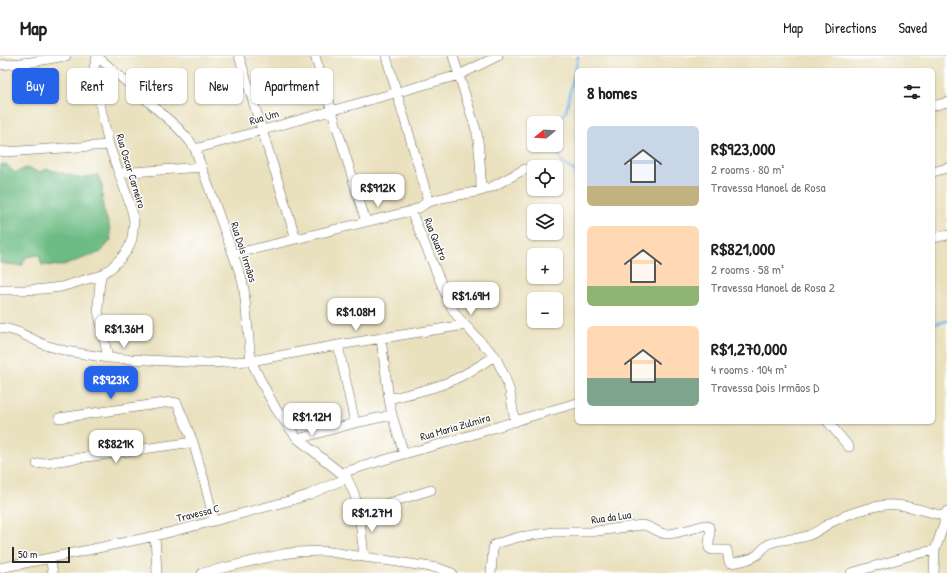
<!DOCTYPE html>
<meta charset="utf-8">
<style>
:root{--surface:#fff;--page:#f2f2f2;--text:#202124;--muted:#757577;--line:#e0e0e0;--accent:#2563eb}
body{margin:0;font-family:"Patrick Hand",sans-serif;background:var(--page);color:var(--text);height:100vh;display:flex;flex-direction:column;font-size:15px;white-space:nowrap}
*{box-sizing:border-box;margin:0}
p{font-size:13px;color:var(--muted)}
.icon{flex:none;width:22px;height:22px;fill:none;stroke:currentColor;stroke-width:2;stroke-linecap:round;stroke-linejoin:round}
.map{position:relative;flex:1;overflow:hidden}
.drawer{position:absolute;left:575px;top:12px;width:360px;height:356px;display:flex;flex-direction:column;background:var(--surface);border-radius:6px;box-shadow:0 1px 3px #0004}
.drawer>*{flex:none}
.banner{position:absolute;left:12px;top:12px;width:380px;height:36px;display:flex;gap:8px}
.needle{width:26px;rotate:252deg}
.controls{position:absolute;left:527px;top:60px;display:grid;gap:8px}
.controls a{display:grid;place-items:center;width:36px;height:36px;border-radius:6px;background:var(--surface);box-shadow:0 1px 3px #0004;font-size:20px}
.scale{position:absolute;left:12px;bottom:10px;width:58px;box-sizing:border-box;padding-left:4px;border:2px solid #2b2b2b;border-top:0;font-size:11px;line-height:14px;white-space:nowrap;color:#2b2b2b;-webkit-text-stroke:3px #fff;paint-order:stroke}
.price{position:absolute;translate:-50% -34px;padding:0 9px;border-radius:8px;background:#fff;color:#222;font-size:13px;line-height:26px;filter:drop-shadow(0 1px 2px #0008)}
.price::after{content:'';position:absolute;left:50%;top:24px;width:12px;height:9px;margin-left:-6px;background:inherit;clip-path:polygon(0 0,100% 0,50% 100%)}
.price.selected{background:var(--accent);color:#fff}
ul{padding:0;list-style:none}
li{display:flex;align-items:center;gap:12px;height:100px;padding:0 12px}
li span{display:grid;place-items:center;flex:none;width:112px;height:80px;border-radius:6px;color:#555}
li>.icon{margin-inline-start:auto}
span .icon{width:48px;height:48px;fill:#fffc;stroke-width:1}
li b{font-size:17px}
h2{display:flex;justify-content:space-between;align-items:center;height:48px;padding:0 12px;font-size:17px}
.tag{padding:0 14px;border-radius:6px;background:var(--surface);box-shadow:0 1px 3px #0004;font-size:14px;line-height:36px}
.tag.selected{background:var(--accent);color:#fff}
header{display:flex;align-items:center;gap:24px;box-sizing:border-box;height:56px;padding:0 20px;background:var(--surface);border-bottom:1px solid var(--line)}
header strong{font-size:19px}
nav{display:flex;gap:22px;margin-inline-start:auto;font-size:14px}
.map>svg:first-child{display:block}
</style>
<header>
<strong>Map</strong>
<nav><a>Map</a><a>Directions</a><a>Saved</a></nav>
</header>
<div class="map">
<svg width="947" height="517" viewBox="0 0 947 517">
<rect width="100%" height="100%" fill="#fff"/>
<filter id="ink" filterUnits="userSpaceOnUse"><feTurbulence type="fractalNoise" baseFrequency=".025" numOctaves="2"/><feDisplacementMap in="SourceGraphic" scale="8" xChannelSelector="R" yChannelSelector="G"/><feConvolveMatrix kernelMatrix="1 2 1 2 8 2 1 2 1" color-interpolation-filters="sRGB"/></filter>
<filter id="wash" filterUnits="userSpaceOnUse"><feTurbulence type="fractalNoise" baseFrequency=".012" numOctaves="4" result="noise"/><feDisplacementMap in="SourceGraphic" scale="16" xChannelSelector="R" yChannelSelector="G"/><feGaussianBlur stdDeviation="0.9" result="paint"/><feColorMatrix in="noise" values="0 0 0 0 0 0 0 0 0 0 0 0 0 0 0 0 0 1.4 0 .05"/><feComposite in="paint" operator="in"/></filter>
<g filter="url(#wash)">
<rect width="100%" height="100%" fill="#e9e0bd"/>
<!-- forest -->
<path fill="#6ebc85" stroke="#4c7458" d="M 6,108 L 15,117 L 26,112 L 39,116 L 48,113 L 80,122 L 98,119 L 102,130 L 103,152 L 109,169 L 111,184 L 101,196 L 61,210 L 42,209 L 39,199 L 26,201 L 22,210 L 0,207 L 0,109 Z"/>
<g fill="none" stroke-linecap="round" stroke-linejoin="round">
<!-- stream -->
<path stroke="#72b3e6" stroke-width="2.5" d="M 556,73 L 566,55 L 578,1 L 578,0
M 555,89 L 562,106 L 577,117
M 933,268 L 947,265"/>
</g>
</g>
<g filter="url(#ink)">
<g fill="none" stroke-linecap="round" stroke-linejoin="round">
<!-- minor casing -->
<g stroke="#6e6a5e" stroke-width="10">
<path id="minor" d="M 97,0 L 177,71 L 189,84 L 195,93 L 241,220 L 244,233 L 251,305 L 264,331 L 276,353 L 290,373 L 298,383 L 347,422 L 354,437 L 359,456 L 364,500
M 239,0 L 296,183
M 315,0 L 366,166
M 386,0 L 424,129 L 427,140 L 426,147
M 453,0 L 477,77 C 480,97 481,116 481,135
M 0,9 L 31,6 L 66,0
M 933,50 L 947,46
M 195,93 L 459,19 L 498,0
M 0,95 L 5,96 L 109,89
M 933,116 L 947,112
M 119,117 L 202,111
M 411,155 L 446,239 L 453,254 L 457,260 L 476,281 L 495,300 L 505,321 L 510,336 L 515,366
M 933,182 L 947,179
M 234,198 L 411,155 L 419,152 L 426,147 L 442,142 L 481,135 L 494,130 L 525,113
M 101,219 L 99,235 L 98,254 L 108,302
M 0,234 L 26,234 L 44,233 L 61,231 L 101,219 L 111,212 L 122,201 L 128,193 L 132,183 L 134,165 L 132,155 L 127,140 L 109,89 L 97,34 L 94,12 L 97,0
M 0,272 L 8,273 L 18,276 L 45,289 L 66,295 L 108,302 L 207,307 L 251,305 L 338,289 L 465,269
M 381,283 L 389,343 L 392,359 L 404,398
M 338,289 L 355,367
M 389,343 C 408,338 428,334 446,327 C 463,321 479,310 495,300
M 59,362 L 171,346 L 177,347 L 193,386 L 204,424 L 214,465
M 828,366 L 849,391
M 298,383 L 355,367 L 392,359
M 37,408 L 193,386
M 341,417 L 404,398 L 455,384 L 535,359 L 577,347
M 359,456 L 431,434
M 155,480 L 157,517
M 50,502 L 53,517
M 0,512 L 50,502 L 155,480 L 214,465 L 292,444 L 308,439 L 347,422
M 202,517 L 283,498 L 297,496 L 324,495 L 438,512 L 452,517
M 491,517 L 493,493 L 494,489 L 498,487 L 519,481 L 554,476 L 590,476 L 642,469 C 651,470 657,476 665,478 C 674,479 696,471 706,469 L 709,471 C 712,477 708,485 709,492 L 712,494 L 727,494 L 729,506 L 731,507 C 738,506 752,503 757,499 C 762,495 765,489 771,487 C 782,482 796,484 807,480 C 817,477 825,469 834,465 C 849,457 879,447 896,449 C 912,450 928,456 944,460
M 851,517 L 916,498 L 935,494
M 934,517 L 935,494 L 944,468 L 944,460 L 947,455"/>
</g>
<!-- minor -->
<use href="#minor" stroke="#fff" stroke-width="9"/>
</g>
</g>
<g text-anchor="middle" stroke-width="3" stroke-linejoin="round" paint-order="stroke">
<!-- street labels -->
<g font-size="11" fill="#2b2b2b" stroke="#fff">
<text transform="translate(264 61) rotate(-16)" y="4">Rua Um</text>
<text transform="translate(131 115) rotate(73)" y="4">Rua Oscar Carneiro</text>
<text transform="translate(436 183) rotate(68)" y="4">Rua Quatro</text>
<text transform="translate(244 196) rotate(72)" y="4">Rua Dois Irmãos</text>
<text transform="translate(455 371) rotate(-16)" y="4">Rua Maria Zulmira</text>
<text transform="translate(198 457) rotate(-14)" y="4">Travessa C</text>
<text transform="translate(611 461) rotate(-8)" y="4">Rua da Lua</text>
</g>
</g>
</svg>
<div class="controls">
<a><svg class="needle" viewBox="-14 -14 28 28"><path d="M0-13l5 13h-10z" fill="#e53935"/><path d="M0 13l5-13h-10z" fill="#757577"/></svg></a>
<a><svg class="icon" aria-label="locate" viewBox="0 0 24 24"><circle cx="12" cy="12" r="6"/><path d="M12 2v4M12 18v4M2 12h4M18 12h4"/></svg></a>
<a><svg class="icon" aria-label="layers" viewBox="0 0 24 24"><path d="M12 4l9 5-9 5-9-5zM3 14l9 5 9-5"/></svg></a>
<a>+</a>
<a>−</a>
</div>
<div class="scale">50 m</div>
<b class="price" style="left:378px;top:152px">R$912K</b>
<b class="price" style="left:471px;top:260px">R$1.69M</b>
<b class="price" style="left:356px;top:276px">R$1.08M</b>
<b class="price" style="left:124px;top:293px">R$1.36M</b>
<b class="price selected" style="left:111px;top:344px">R$923K</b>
<b class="price" style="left:312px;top:381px">R$1.12M</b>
<b class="price" style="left:116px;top:408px">R$821K</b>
<b class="price" style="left:372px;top:477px">R$1.27M</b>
<div class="banner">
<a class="tag selected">Buy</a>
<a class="tag">Rent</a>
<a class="tag">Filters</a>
<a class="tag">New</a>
<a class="tag">Apartment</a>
</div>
<section class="drawer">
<h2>8 homes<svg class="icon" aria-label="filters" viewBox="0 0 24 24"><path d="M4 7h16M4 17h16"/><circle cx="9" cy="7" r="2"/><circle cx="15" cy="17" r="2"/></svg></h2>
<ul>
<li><span style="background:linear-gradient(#c9d6e8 75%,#c2b280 0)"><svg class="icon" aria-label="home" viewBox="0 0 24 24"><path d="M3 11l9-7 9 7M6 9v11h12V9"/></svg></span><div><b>R$923,000</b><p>2 rooms · 80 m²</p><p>Travessa Manoel de Rosa</p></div></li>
<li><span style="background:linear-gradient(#ffd9b3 75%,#8fb573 0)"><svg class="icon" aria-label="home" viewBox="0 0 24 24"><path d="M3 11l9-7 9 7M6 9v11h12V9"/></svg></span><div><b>R$821,000</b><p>2 rooms · 58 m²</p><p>Travessa Manoel de Rosa 2</p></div></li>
<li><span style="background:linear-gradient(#ffd9b3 65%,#7fa58c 0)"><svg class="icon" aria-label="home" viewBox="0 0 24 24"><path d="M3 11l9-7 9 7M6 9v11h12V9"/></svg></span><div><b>R$1,270,000</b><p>4 rooms · 104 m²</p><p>Travessa Dois Irmãos D</p></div></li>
</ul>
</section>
</div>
